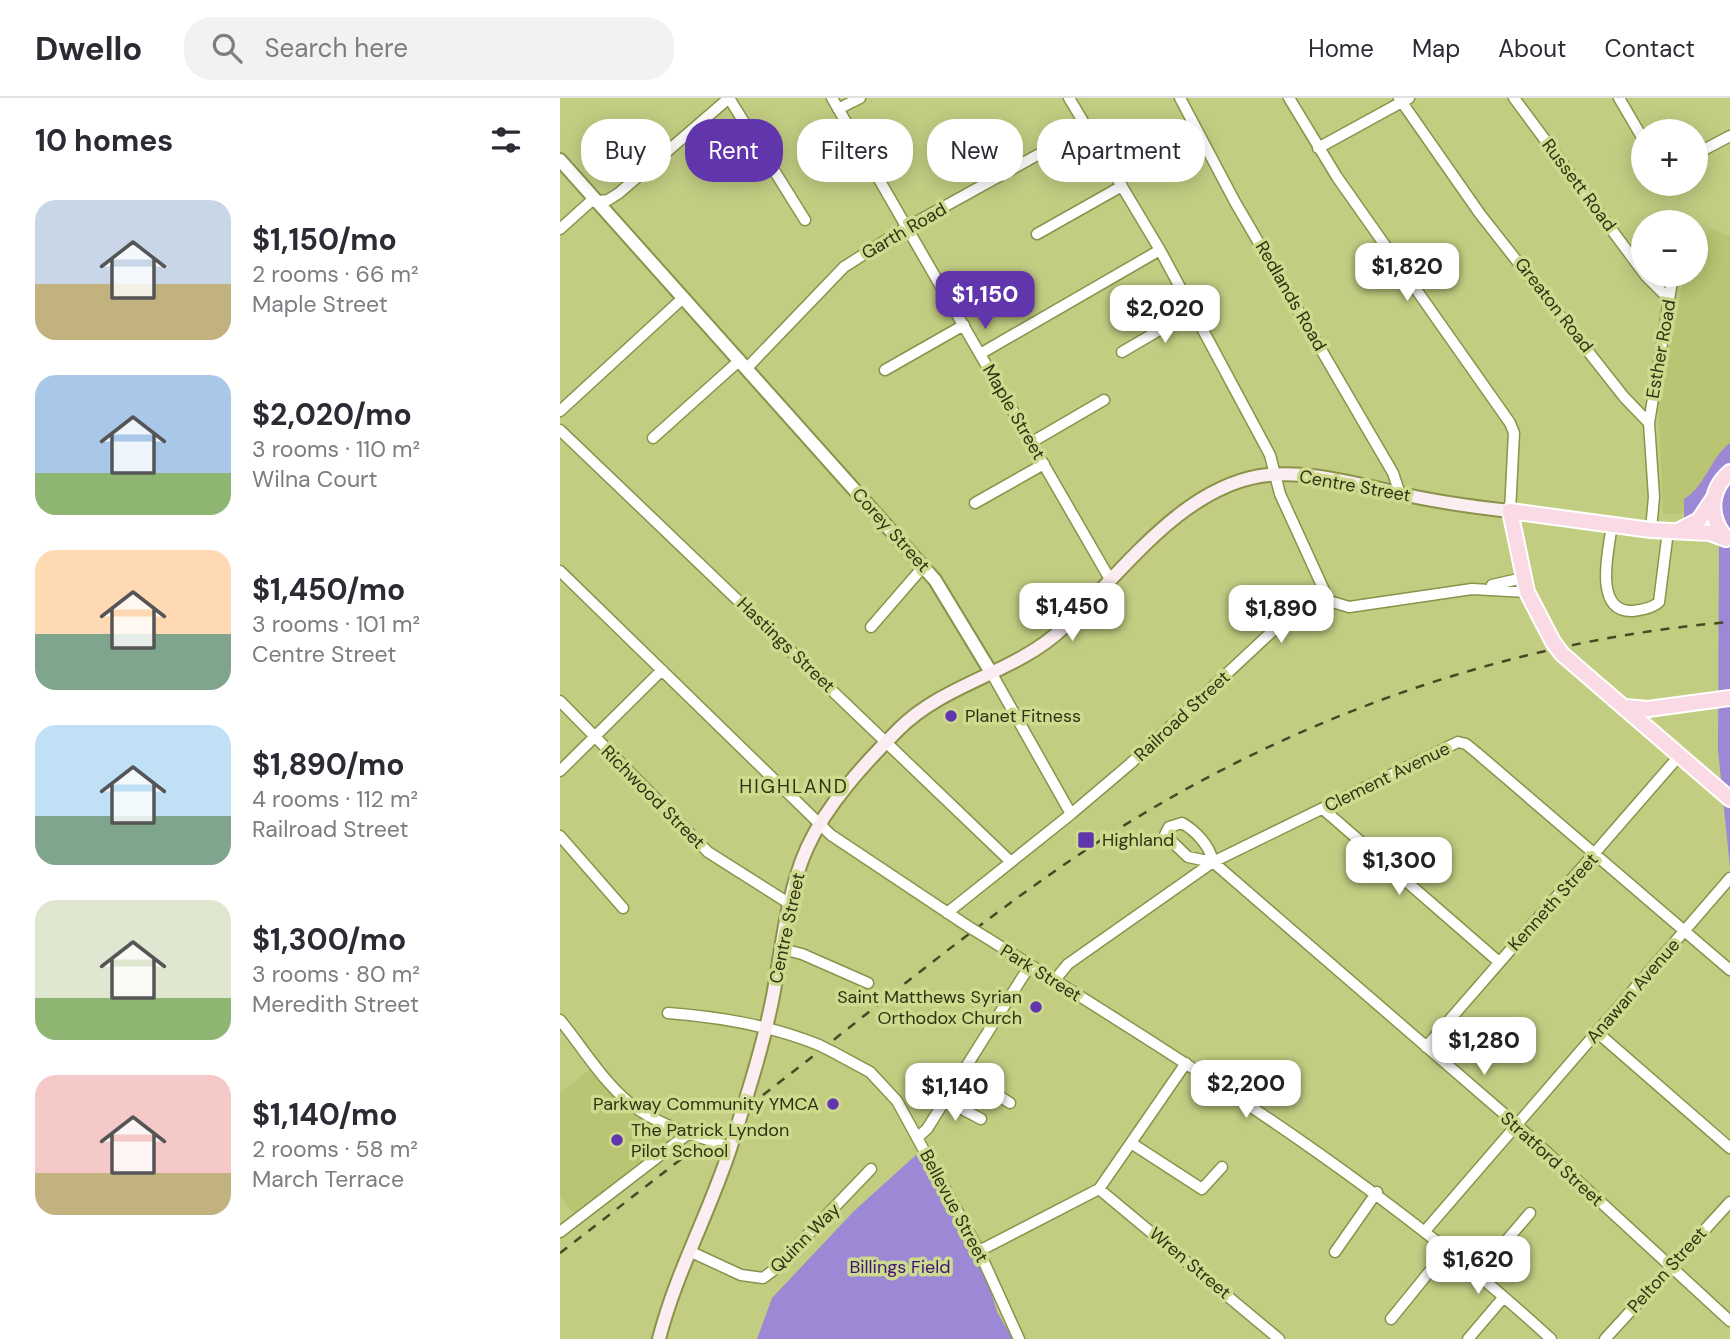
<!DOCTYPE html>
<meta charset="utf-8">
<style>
:root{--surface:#fff;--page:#f2f2f3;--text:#2b2b33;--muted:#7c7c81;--line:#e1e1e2;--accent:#6135ac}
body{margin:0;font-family:"DM Sans",sans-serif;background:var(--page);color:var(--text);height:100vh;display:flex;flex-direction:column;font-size:26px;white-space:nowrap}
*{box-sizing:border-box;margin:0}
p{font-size:23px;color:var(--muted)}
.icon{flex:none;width:38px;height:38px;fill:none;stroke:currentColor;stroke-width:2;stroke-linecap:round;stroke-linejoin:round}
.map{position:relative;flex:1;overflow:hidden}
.side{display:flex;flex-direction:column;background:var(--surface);width:560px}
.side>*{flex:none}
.top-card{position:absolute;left:21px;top:21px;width:665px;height:63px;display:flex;gap:14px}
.fabs{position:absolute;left:1071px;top:21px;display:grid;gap:14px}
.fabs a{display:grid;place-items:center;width:77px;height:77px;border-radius:50%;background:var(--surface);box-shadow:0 4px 18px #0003;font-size:35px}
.price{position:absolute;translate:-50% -60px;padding:0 16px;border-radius:14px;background:#fff;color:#222;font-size:23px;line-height:46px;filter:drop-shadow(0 2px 4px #0008)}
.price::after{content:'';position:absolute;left:50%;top:42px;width:21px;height:16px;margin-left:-10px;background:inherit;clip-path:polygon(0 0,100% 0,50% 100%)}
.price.on{background:var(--accent);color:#fff}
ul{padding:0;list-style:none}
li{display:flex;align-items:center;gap:21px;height:175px;padding:0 35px}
li span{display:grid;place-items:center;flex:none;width:196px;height:140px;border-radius:21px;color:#555}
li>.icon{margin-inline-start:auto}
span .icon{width:84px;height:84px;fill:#fffc;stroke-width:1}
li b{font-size:30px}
h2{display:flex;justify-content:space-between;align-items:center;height:84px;padding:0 35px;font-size:30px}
.chip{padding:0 24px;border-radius:28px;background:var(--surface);box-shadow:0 4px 18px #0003;font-size:24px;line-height:63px}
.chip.on{background:var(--accent);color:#fff}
header{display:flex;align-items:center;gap:42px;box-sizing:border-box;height:98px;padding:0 35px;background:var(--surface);border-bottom:2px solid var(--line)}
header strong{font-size:33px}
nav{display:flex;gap:38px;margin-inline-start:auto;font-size:24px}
.search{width:490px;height:63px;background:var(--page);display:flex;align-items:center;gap:18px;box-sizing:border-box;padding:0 24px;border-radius:28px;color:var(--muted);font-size:26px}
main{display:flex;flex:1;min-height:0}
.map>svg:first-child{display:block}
</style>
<header>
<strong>Dwello</strong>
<div class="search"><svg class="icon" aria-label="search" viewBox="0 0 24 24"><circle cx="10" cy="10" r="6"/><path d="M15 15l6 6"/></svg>Search here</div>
<nav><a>Home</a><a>Map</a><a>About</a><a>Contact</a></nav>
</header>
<main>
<section class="side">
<h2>10 homes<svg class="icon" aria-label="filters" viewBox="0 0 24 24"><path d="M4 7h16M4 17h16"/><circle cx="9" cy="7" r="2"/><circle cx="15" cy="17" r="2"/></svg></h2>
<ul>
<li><span style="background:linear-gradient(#c9d6e8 60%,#c2b280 0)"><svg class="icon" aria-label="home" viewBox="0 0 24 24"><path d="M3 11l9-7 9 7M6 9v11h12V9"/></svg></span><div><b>$1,150/mo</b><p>2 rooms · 66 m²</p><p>Maple Street</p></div></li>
<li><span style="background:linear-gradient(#a9c7e8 70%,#8fb573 0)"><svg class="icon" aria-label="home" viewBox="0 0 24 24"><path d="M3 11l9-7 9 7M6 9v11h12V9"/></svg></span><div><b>$2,020/mo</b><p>3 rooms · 110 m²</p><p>Wilna Court</p></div></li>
<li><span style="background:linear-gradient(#ffd9b3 60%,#7fa58c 0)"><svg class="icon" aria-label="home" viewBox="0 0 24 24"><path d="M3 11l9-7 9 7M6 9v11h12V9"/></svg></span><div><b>$1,450/mo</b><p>3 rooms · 101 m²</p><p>Centre Street</p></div></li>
<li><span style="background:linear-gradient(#bfe0f5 65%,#7fa58c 0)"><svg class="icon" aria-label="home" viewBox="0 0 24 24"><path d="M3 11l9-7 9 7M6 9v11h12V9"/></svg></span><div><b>$1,890/mo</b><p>4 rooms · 112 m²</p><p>Railroad Street</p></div></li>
<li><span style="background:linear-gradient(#dfe7d0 70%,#8fb573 0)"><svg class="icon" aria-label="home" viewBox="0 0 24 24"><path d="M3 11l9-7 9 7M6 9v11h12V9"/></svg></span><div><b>$1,300/mo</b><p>3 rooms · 80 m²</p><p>Meredith Street</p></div></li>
<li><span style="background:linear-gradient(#f6c9c9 70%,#c2b280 0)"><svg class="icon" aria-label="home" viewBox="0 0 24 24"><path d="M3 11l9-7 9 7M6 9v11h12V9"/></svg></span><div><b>$1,140/mo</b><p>2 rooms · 58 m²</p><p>March Terrace</p></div></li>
</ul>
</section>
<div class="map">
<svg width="1170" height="1241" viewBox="0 0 1170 1241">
<rect width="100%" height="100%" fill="#c2cd82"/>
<!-- built -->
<path fill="#b9c572" d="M 1151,131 L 1170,138 L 1170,360 L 1132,409 L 1119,416 L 1103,416 L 1098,296 L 1125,177 L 1136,177 L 1136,144 Z
M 30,971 L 66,1012 L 110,1033 L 114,1041 L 13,1115 L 0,1098 L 0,995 Z"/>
<!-- green -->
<path fill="#9c88d5" d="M 1170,345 L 1170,770 L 1158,652 L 1159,446 L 1124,440 L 1124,401 C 1145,389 1150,360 1170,345 Z
M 357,1056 L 424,1170 L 437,1214 L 453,1241 L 197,1241 L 212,1200 L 294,1113 Z"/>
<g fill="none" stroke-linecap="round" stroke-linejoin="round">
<!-- minor casing -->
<g stroke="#89934a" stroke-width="13">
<path id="minor" d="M 272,0 L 551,483
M 509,0 L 600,152 L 710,357 L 720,396 L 769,503
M 620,0 L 675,104 L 833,375 L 840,396
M 729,0 L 777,79 L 950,325 L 954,335 L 950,413
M 839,0 L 920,116 L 1064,299 L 1089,325 L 1094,399 L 1091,432
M 954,0 L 1083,174
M 1059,0 L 1083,41
M 278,11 L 300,0
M 758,50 L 849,0
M 1136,56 L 1170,38
M 0,131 L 30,104 L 48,102 L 59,95 L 169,0 L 245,122
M 477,136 L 562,88
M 1085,177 L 1109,201
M 562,254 L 632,213
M 420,256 L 600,152
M 187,270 L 284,169 L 342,132 L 528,29
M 325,272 L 404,227
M 0,313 L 123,200
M 1089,325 L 1113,177
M 0,332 L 451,764
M 93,340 L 180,262
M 472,344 L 544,302
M 415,405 L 484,366
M 1052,427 C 1049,450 1032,515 1073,513 C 1082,512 1093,510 1099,504 L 1108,433
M 0,473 L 271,737 L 409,829
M 932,487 L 963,480
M 769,503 L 789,509 L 912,491 L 967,494
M 311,529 L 363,469
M 0,603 L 148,754 L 230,806
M 0,673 L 102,572
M 763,711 L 939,864
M 511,716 L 570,666 L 719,527 L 769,503
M 0,738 L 63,810
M 653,764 L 628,759 L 605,737 L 609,729 L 622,725 C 636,733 650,748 653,764 L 957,1027 L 1170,1223
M 387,815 L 511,716 L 432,576
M 427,840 C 623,963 820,1083 991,1241
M 222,851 L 242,856 L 308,885
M 494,883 L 508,866 L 653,764 L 898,644 L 906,646 L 917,655 L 1170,872
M 108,915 C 160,919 210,927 259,947
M 0,922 C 24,951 47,991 79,1012 C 106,1030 140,1039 170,1049
M 1038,935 L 1170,1050
M 866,949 L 1119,658
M 273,954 L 310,974 L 337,1003 L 419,1153 L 459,1241
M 402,975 L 450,1005
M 385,1002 L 421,1021
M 358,1039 L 367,1031 L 470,867
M 571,1045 L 642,1091 L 662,1069
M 539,1091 L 719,1241
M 865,1133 L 1170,780
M 0,1134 L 129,1035
M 129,1153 L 181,1177 L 203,1180 L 215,1171 L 311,1071
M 419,1153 L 539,1091 L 626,965
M 775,1154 L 817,1094
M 917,1177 L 970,1115
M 831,1221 L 887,1152
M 908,1241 L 943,1200
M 1045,1241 L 1170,1104"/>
</g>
<!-- tertiary casing -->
<g stroke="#89934a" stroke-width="16">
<path id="tertiary" d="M 0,62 L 375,482 L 432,576"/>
</g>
<!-- secondary casing -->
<g stroke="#89934a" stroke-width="16">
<path id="secondary" d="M 99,1241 C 116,1174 150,1114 171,1048 C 186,1001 202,952 212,903 C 222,853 226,797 247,750 C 267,706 305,665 339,631 C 385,585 455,575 502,531 C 560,478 618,392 700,378 C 748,371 795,386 842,396 C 877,404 914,409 950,413"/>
</g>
<!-- primary casing -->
<g stroke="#fff" stroke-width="18">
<path id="primary" d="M 1120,432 L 1139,422 L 1153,401
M 1166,440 C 1148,419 1149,392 1170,374
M 993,544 L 967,494 L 950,413 L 1091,432 L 1150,435 L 1166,441
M 1002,556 L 1170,701
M 1065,609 L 1088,611 L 1170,600"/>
</g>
<!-- minor -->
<use href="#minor" stroke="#fff" stroke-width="10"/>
<!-- tertiary -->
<use href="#tertiary" stroke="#fff" stroke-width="12"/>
<!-- secondary -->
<use href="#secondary" stroke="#fcedf2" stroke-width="12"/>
<!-- primary -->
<use href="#primary" stroke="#fadae5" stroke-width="14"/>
<!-- rail -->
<path stroke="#454a24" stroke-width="2.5" stroke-dasharray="9 9" stroke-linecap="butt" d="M 203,997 C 314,912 424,818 541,742 C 730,620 946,543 1170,524
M 0,1155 L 138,1048"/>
<!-- minor-bridge casing -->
<g stroke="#89934a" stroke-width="13" stroke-linecap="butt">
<path id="minor-bridge" d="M 409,829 L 427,840
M 259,947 L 273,954"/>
</g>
<!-- primary-bridge casing -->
<g stroke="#fff" stroke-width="18" stroke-linecap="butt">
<path id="primary-bridge" d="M 993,544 L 1002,556"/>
</g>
<!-- minor-bridge -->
<use href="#minor-bridge" stroke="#fff" stroke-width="10"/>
<!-- primary-bridge -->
<use href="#primary-bridge" stroke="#fadae5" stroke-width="14"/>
</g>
<!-- markers -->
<g fill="#6135ac" stroke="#ceda8e" stroke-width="2.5">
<circle cx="391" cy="618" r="7"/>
<rect x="517" y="733" width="18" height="18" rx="3.5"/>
<circle cx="476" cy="909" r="7"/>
<circle cx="273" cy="1006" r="7"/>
<circle cx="57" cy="1042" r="7"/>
</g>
<g text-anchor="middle" stroke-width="7" stroke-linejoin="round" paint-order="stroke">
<!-- street labels -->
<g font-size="18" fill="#2f3314" stroke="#ceda8e">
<text transform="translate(1019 87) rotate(53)" y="6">Russett Road</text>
<text transform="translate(344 133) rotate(-30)" y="6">Garth Road</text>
<text transform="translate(731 198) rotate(60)" y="6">Redlands Road</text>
<text transform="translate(994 207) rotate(52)" y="6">Greaton Road</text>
<text transform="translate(1101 251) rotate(-80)" y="6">Esther Road</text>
<text transform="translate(454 314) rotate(60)" y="6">Maple Street</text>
<text transform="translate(795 388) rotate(10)" y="6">Centre Street</text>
<text transform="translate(331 432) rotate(48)" y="6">Corey Street</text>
<text transform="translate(226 547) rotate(44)" y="6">Hastings Street</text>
<text transform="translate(622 618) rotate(-43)" y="6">Railroad Street</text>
<text transform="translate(827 679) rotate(-26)" y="6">Clement Avenue</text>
<text transform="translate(93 699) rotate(45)" y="6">Richwood Street</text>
<text transform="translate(993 804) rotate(-48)" y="6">Kenneth Street</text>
<text transform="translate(227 830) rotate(-78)" y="6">Centre Street</text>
<text transform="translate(481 875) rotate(32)" y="6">Park Street</text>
<text transform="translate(1073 893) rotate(-49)" y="6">Anawan Avenue</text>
<text transform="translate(992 1061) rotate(42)" y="6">Stratford Street</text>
<text transform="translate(394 1108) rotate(62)" y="6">Bellevue Street</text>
<text transform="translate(245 1140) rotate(-45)" y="6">Quinn Way</text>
<text transform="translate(630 1165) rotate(40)" y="6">Wren Street</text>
<text transform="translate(1107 1172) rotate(-48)" y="6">Pelton Street</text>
</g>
<!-- poi labels -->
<g font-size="18" fill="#2f3314" stroke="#ceda8e" text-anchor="start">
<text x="405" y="624">Planet Fitness</text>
<text x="542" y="748">Highland</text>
<text x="462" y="905" text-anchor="end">Saint Matthews Syrian<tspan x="462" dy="21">Orthodox Church</tspan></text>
<text x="259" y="1012" text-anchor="end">Parkway Community YMCA</text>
<text x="71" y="1038">The Patrick Lyndon<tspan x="71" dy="21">Pilot School</tspan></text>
</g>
<!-- park labels -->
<g font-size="18" fill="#3f137b" stroke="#ceda8e">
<text x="340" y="1175">Billings Field</text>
</g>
<!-- neighbourhood labels -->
<g font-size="19" letter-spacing="2" fill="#2f3314" stroke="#ceda8e">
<text x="234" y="695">HIGHLAND</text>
</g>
</g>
</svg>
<div class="fabs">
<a>+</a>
<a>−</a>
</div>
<b class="price" style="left:847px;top:205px">$1,820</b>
<b class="price on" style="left:425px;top:233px">$1,150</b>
<b class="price" style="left:605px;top:247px">$2,020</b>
<b class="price" style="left:512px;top:545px">$1,450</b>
<b class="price" style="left:721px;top:547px">$1,890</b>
<b class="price" style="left:839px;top:799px">$1,300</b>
<b class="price" style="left:924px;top:979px">$1,280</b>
<b class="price" style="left:686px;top:1022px">$2,200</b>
<b class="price" style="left:395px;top:1025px">$1,140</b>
<b class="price" style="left:918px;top:1198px">$1,620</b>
<div class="top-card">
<a class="chip">Buy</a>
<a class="chip on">Rent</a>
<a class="chip">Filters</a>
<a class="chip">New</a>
<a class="chip">Apartment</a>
</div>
</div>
</main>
